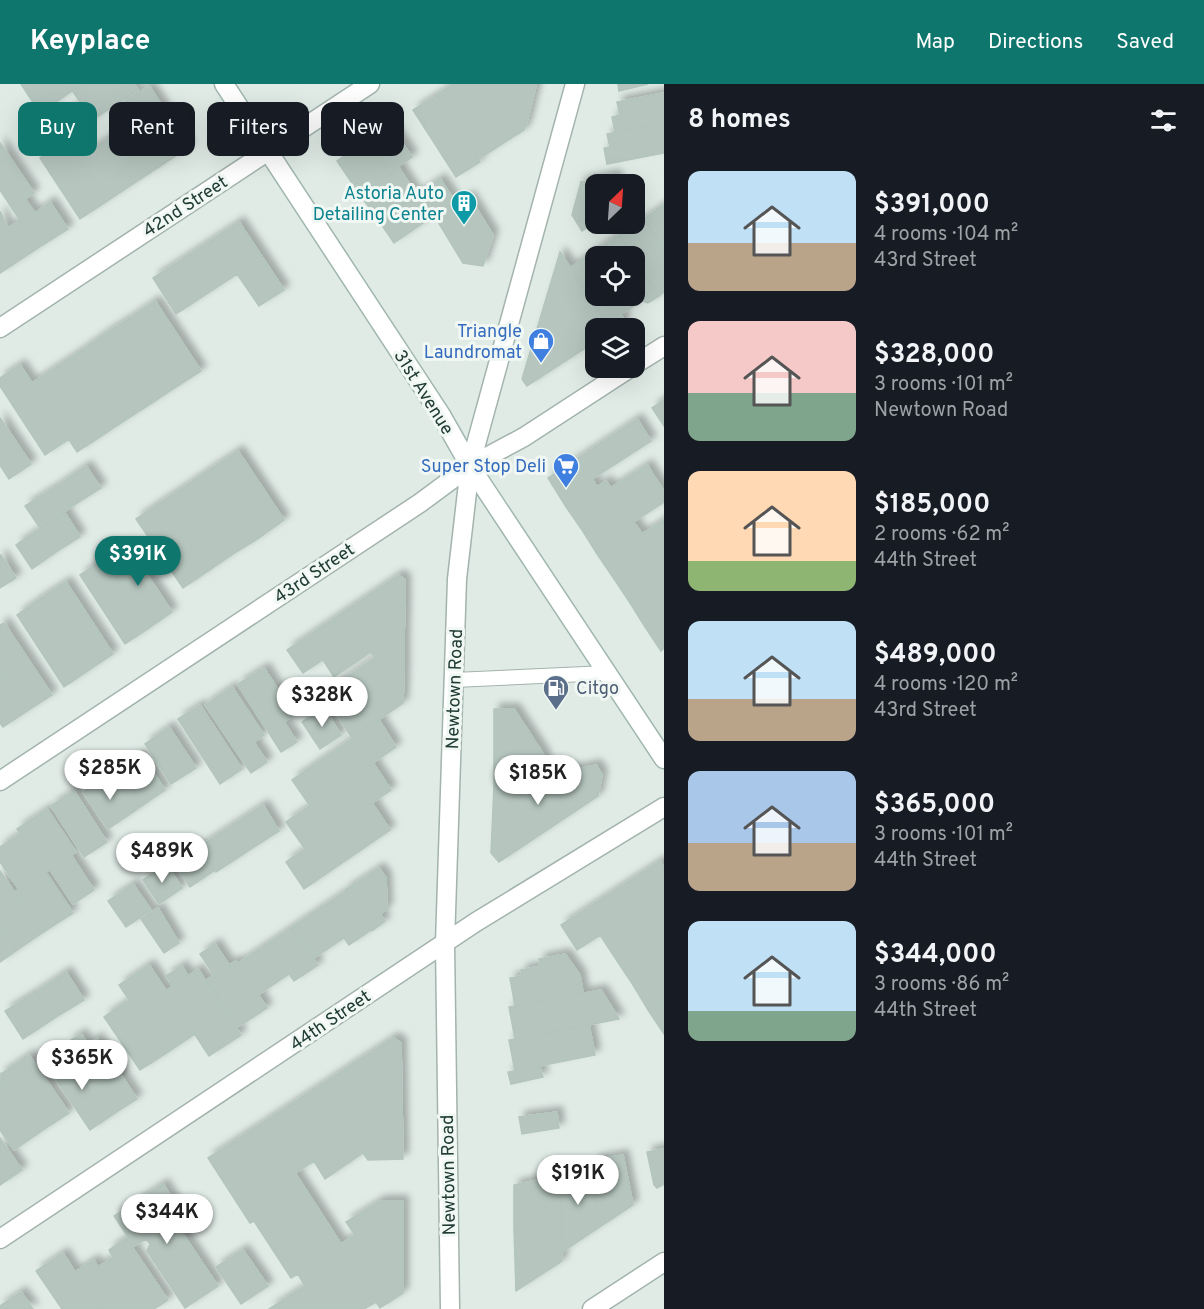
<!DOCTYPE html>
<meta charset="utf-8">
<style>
:root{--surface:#171b24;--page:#20242c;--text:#f1f3f6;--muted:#9ea1a6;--accent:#0f766e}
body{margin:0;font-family:Overpass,sans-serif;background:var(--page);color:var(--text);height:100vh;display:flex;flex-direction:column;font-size:22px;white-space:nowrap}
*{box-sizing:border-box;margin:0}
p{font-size:20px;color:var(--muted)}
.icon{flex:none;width:33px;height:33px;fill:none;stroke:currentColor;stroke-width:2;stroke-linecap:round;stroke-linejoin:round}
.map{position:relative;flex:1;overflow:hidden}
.drawer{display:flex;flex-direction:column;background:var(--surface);width:540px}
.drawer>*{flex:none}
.banner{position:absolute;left:18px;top:18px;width:555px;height:54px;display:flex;gap:12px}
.needle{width:39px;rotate:25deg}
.controls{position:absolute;left:585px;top:90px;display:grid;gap:12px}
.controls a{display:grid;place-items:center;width:60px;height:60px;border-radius:12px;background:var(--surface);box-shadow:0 6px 24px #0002;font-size:30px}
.price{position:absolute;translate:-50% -51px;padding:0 14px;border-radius:21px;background:#fff;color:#222;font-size:20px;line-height:39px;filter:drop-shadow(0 2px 3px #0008)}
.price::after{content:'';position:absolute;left:50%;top:36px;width:18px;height:14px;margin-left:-9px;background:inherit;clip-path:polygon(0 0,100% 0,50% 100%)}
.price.selected{background:var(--accent);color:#fff}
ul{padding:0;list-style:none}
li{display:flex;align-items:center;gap:18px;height:150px;padding:0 24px}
li span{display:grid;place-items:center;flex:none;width:168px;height:120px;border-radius:12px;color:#555}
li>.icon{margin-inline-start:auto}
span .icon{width:72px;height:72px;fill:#fffc;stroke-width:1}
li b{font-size:26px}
h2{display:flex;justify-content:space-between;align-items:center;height:72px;padding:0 24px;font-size:26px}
.tag{padding:0 21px;border-radius:12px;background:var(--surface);box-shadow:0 6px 24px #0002;font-size:21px;line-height:54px}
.tag.selected{background:var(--accent);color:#fff}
header{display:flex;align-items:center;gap:36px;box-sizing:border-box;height:84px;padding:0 30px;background:var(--accent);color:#fff}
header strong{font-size:28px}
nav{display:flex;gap:33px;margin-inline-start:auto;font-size:21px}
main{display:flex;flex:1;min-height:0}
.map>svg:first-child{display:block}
</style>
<header>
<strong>Keyplace</strong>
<nav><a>Map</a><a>Directions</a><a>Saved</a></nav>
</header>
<main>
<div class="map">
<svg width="664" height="1225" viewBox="0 0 664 1225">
<defs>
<filter id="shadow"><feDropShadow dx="5.5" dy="-5.5" stdDeviation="3" flood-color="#0004"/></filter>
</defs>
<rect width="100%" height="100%" fill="#e0ebe6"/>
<!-- building -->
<path fill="#b6c6bf" stroke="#b3c5bd" stroke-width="1.5" filter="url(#shadow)" d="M 21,0 L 42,1 L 82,0 L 40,29 Z
M 84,0 L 134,0 L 138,6 L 71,50 L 60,33 L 81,19 L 73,8 Z
M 453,0 L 467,0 L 505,58 L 479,75 L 437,11 Z
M 467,0 L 502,0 L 527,38 L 524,46 L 505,58 Z
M 502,0 L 535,0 L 536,2 L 527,38 Z
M 618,0 L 648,0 L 619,7 Z
M 149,2 L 189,63 L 80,135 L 40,74 L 71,53 L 80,67 L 85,70 L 127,42 L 126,37 L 117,23 Z
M 664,9 L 664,38 L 615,48 L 612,33 L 620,31 L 617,18 Z
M 437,11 L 480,78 L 456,93 L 413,26 Z
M 664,38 L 664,69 L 607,80 L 604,64 L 610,63 L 607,50 Z
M 390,41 L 412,73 L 397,83 L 399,84 L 360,111 L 337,77 Z
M 0,59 L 34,109 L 25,115 L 35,129 L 50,118 L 68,145 L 38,164 L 0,106 Z
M 399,84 L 417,111 L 379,137 L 360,111 Z
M 614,91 L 620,100 L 596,100 L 596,120 L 581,98 Z
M 440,95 L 455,117 L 394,159 L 379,137 Z
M 581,98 L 596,120 L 596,138 L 582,147 L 572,131 Z
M 469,112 L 493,151 L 483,182 L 463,179 L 435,133 Z
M 664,121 L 664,166 L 644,135 Z
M 0,127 L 8,144 L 20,136 L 38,164 L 0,189 Z
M 644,135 L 664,166 L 664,208 L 659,212 L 634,175 L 634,172 L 633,172 L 619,151 Z
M 239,138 L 284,206 L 259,222 L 237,190 L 176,230 L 153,194 Z
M 619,151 L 633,172 L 598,172 L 595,167 Z
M 595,167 L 598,172 L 596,172 L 596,212 L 624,212 L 632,223 L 622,230 L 624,243 L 621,244 L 610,244 L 570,184 Z
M 560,168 L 610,244 L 596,244 L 596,257 L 527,302 L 522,295 Z
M 634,175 L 659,212 L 648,219 L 642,217 L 632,223 L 624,212 L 634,212 Z
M 155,217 L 201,287 L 176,303 L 130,234 Z
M 130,234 L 176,303 L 152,319 L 106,249 Z
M 106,249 L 152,319 L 127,335 L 82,266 Z
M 82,266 L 127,335 L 103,351 L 58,282 Z
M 20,281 L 69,355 L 45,371 L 0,302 L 0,294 Z
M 58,282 L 103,351 L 77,368 L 32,299 Z
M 664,316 L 664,342 L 652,324 Z
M 0,334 L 31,380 L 9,395 L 0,381 Z
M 637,335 L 651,357 L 592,395 L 597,403 L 566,423 L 548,394 Z
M 238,367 L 284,436 L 259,454 L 212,384 Z
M 647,381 L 658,398 L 582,446 L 566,423 L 606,397 L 611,404 Z
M 86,382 L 101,404 L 71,423 L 57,402 Z
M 212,384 L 259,454 L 233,470 L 187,401 Z
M 658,398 L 664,407 L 664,418 L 633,438 L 638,444 L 597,470 L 582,446 Z
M 187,401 L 233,470 L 208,487 L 161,418 Z
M 57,402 L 71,423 L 40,444 L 25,422 Z
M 161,418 L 208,487 L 183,504 L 136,435 Z
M 65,429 L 80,453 L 56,468 L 41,444 Z
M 664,436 L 664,462 L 614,495 L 597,470 L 638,444 L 642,450 Z
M 41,444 L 56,468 L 32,485 L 16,461 Z
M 125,462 L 146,493 L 148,492 L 172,528 L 149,544 L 104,475 Z
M 664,462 L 664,497 L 630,519 L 614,495 Z
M 1,471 L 16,494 L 0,504 L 0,472 Z
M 104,475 L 149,544 L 125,560 L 80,491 Z
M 399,491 L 405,496 L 405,520 L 348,559 L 333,535 Z
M 664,497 L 664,530 L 645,543 L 630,519 Z
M 66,498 L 113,570 L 89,586 L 41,514 Z
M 41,514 L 89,586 L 64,603 L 17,531 Z
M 405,520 L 404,554 L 375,574 L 371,568 L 334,593 L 323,576 Z
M 664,530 L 664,564 L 661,567 L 645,543 Z
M 333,535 L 348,559 L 303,589 L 287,566 Z
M 4,539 L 52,611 L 27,627 L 0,585 L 0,541 Z
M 404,554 L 404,586 L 346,626 L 331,604 Z
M 264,584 L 294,631 L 284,638 L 297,658 L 281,668 L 238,600 Z
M 0,585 L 27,627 L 3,643 L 0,639 Z
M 404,586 L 403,619 L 352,654 L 337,631 Z
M 232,603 L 264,651 L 254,658 L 267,678 L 251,689 L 205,621 Z
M 200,621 L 242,685 L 220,700 L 178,635 Z
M 324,624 L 341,651 L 320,665 L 302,638 Z
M 494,625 L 514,625 L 544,671 L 549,691 L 494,702 Z
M 379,636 L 396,663 L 310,722 L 292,696 Z
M 169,643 L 196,684 L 171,700 L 145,660 Z
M 141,670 L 165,706 L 136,726 L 112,689 Z
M 373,679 L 391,706 L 305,765 L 286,738 Z
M 596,681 L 602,691 L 598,712 L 499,778 L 491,769 L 494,702 Z
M 112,689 L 136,726 L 108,745 L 83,708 Z
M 74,707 L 107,758 L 84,773 L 51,722 Z
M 372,719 L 390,746 L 304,805 L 286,778 Z
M 263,721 L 279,747 L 251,765 L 234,740 Z
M 47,725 L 76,768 L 71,771 L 94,806 L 73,820 L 50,785 L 46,788 L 17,745 Z
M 234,740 L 251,765 L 216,788 L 199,763 Z
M 20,750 L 73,829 L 42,849 L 15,808 L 19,805 L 0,778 L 0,763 Z
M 199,763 L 215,786 L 190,803 L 174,779 Z
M 660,777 L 664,784 L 664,810 L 577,866 L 561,841 Z
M 166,780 L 182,804 L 159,820 L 143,796 Z
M 379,784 L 386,794 L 387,825 L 380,830 L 385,837 L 372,847 L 345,806 Z
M 0,787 L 42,849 L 17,866 L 0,842 Z
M 133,800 L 151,826 L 126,843 L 108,817 Z
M 346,807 L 371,846 L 349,861 L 344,854 L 314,874 L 309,866 L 307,868 L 291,844 Z
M 664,810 L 664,846 L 617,877 L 600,851 Z
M 158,824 L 179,859 L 164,869 L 141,835 Z
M 0,842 L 17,866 L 0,878 Z
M 291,844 L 318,881 L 294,897 L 289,890 L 258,911 L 237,880 Z
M 664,846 L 664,881 L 633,901 L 617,877 Z
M 215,860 L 229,881 L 236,877 L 267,924 L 238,943 L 207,896 L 214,891 L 200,870 Z
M 565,870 L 580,891 L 583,909 L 515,922 L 510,894 L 522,892 L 521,886 L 541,882 L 539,875 Z
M 149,881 L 195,950 L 165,970 L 119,901 Z
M 664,881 L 664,916 L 648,926 L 633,901 Z
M 182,882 L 188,892 L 198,885 L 241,951 L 209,972 L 166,907 L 173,902 L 166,892 Z
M 66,888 L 84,916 L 53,935 L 36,908 Z
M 601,906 L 619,935 L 515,955 L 509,923 Z
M 36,908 L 53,935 L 23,955 L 5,927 Z
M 129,916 L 165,970 L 140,986 L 104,933 Z
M 664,916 L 664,950 L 648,926 Z
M 589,941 L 595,971 L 539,982 L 543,993 L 511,1000 L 508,988 L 515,987 L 509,956 Z
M 81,950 L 88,960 L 97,954 L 137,1015 L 115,1029 L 68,958 Z
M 393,954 L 401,959 L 403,1075 L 368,1076 L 363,1069 L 325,1095 L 314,1077 L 295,1089 L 341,1160 L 355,1151 L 346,1138 L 380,1117 L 403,1117 L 403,1209 L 380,1224 L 376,1218 L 364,1225 L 269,1225 L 305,1202 L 298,1190 L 291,1194 L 254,1137 L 250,1139 L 208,1074 Z
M 75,969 L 115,1029 L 90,1046 L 49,985 Z
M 29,971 L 69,1029 L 40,1048 L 1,990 Z
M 1,990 L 40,1048 L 14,1066 L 0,1046 Z
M 557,1028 L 559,1044 L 522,1050 L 519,1033 Z
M 0,1054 L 22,1086 L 0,1101 Z
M 664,1065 L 664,1100 L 657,1104 L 654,1101 L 647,1068 Z
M 623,1071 L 633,1121 L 595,1146 L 595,1076 Z
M 595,1084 L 595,1146 L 562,1168 L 561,1091 Z
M 561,1091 L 561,1144 L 514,1144 L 514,1101 Z
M 163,1100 L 183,1131 L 169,1140 L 176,1150 L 181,1147 L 218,1202 L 185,1224 L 147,1167 L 150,1160 L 146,1155 L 134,1162 L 114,1132 Z
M 514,1144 L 561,1144 L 562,1177 L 516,1207 Z
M 126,1154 L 168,1216 L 154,1225 L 138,1225 L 106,1178 L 113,1173 L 109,1166 Z
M 243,1166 L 268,1202 L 241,1220 L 216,1183 Z
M 63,1169 L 75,1188 L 100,1225 L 62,1225 L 36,1187 Z
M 94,1176 L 98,1183 L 106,1178 L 138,1225 L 100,1225 L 75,1188 Z
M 21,1208 L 33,1225 L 0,1225 L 0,1222 Z"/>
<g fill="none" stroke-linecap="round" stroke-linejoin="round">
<!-- lane casing -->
<g stroke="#a3b3ad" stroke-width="16">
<path id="lane" d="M 454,596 L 607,589"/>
</g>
<!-- street casing -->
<g stroke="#a3b3ad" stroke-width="21">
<path id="street" d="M 0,244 L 370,0
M 634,281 L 664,262
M 0,697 L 420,419 L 470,382 L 524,353 L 630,284
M 0,1155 L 476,838 L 664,723
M 450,1225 L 445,859 L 457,495 L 470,382 L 575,0
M 592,1225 L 664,1178"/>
</g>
<!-- secondary casing -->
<g stroke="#9fb7ae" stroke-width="21">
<path id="secondary" d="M 224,0 L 441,331 L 470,382 L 664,675"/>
</g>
<!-- lane -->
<use href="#lane" stroke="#fff" stroke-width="14"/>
<!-- street -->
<use href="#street" stroke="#fff" stroke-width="18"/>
<!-- secondary -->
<use href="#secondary" stroke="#fff" stroke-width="18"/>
</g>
<!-- icons -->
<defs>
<g id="building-pin" transform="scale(1.35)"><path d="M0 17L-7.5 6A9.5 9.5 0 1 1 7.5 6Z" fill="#0f9aa8" stroke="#f1f8f4"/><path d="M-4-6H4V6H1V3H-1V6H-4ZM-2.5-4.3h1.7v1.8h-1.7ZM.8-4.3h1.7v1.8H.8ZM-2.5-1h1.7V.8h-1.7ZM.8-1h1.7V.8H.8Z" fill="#fff"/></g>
<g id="shop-pin" transform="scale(1.35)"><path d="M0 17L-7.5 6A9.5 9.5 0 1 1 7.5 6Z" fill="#3f7fe0" stroke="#f1f8f4"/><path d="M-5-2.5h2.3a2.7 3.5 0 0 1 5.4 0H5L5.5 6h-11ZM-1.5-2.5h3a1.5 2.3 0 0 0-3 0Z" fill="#fff"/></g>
<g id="supermarket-pin" transform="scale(1.35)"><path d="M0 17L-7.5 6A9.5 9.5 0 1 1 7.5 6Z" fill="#3f7fe0" stroke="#f1f8f4"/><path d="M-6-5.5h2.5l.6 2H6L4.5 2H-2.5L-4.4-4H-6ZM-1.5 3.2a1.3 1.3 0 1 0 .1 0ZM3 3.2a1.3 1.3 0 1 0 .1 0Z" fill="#fff"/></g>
<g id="fuel-pin" transform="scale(1.35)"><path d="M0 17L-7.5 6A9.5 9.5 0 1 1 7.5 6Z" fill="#5c6f8a" stroke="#f1f8f4"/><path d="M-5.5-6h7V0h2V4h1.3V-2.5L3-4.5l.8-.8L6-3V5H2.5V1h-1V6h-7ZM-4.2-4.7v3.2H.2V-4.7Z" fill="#fff"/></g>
</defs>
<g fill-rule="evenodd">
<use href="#building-pin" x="464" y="119"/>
<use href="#shop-pin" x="541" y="257"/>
<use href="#supermarket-pin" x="566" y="382"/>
<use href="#fuel-pin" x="556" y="604"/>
</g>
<g text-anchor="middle" stroke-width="6" stroke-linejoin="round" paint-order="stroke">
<!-- culture labels -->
<g font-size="18" fill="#0d838f" stroke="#f1f8f4" text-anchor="end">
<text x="444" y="115">Astoria Auto<tspan x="444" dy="21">Detailing Center</tspan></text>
</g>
<!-- street labels -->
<g font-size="18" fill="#213c35" stroke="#f1f8f4">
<text transform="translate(185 122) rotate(-33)" y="6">42nd Street</text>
<text transform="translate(424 308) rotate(58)" y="6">31st Avenue</text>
<text transform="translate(314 489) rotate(-34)" y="6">43rd Street</text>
<text transform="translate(454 605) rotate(-88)" y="6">Newtown Road</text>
<text transform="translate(330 936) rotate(-34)" y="6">44th Street</text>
<text transform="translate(448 1091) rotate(-91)" y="6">Newtown Road</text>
</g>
<!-- shop labels -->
<g font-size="18" fill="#366cbe" stroke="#f1f8f4" text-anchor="end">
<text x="522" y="253">Triangle<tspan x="522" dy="21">Laundromat</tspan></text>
<text x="546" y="388">Super Stop Deli</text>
</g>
<!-- service labels -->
<g font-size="18" fill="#4e5e75" stroke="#f1f8f4" text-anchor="start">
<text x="576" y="610">Citgo</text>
</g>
</g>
</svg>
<div class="controls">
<a><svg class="needle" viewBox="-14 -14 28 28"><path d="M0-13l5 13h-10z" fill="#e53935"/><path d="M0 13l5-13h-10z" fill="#9ea1a6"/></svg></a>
<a><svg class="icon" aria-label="locate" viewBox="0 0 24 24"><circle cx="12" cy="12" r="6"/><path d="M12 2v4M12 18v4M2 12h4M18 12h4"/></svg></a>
<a><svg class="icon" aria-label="layers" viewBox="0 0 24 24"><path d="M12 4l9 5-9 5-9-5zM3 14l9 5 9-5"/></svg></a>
</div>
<b class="price selected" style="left:138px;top:503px">$391K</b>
<b class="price" style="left:322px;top:644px">$328K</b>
<b class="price" style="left:110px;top:717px">$285K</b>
<b class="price" style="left:538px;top:722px">$185K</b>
<b class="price" style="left:162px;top:800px">$489K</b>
<b class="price" style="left:82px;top:1007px">$365K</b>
<b class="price" style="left:578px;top:1122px">$191K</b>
<b class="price" style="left:167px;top:1161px">$344K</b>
<div class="banner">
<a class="tag selected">Buy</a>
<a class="tag">Rent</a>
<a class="tag">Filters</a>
<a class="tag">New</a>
</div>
</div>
<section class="drawer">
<h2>8 homes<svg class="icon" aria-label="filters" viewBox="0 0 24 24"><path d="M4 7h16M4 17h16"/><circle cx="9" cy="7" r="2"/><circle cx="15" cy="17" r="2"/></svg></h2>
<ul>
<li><span style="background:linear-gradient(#bfe0f5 60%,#b9a48a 0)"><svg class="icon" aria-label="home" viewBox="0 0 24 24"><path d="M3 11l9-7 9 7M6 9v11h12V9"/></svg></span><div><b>$391,000</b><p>4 rooms · 104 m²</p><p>43rd Street</p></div></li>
<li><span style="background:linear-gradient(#f6c9c9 60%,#7fa58c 0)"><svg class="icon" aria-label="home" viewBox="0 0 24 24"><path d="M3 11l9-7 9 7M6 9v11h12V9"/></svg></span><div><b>$328,000</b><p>3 rooms · 101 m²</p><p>Newtown Road</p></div></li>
<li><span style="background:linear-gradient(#ffd9b3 75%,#8fb573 0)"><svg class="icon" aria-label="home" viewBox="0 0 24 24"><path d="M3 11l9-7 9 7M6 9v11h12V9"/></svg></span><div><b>$185,000</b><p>2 rooms · 62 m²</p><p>44th Street</p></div></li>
<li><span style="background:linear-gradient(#bfe0f5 65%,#b9a48a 0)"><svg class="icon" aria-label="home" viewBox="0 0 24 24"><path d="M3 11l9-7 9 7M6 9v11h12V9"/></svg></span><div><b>$489,000</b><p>4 rooms · 120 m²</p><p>43rd Street</p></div></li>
<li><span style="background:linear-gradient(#a9c7e8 60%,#b9a48a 0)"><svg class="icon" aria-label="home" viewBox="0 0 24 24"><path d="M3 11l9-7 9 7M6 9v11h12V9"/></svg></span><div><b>$365,000</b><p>3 rooms · 101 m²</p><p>44th Street</p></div></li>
<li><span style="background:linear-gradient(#bfe0f5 75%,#7fa58c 0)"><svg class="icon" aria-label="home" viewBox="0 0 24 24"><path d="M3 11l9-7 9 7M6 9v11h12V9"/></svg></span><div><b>$344,000</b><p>3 rooms · 86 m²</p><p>44th Street</p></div></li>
</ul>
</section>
</main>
